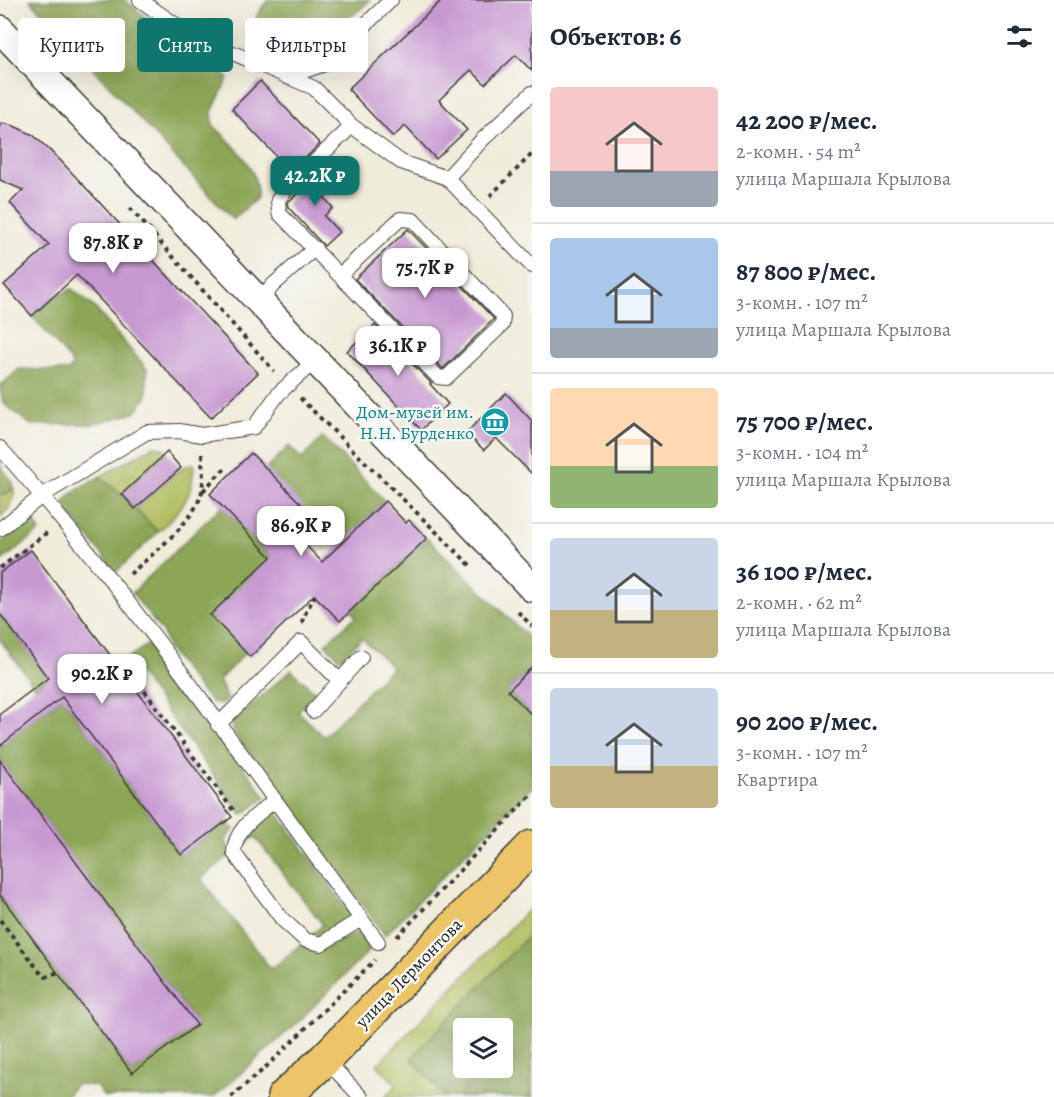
<!DOCTYPE html>
<html lang="ru">
<meta charset="utf-8">
<style>
:root{--surface:#fff;--page:#f2f2f3;--text:#1f2937;--muted:#747a83;--line:#e0e1e3;--accent:#0f766e}
body{margin:0;font-family:Alegreya,serif;background:var(--page);color:var(--text);height:100vh;display:flex;flex-direction:column;font-size:22px;white-space:nowrap}
*{box-sizing:border-box;margin:0}
p{font-size:20px;color:var(--muted)}
.icon{flex:none;width:33px;height:33px;fill:none;stroke:currentColor;stroke-width:2;stroke-linecap:round;stroke-linejoin:round}
.map{position:relative;flex:1;overflow:hidden}
.details{display:flex;flex-direction:column;background:var(--surface);width:522px}
.details>*{flex:none}
.guide{position:absolute;left:18px;top:18px;width:423px;height:54px;display:flex;gap:12px}
.buttons{position:absolute;left:453px;top:1018px;display:grid;gap:12px}
.buttons a{display:grid;place-items:center;width:60px;height:60px;border-radius:6px;background:var(--surface);box-shadow:0 6px 24px #0002;font-size:30px}
.price{position:absolute;translate:-50% -51px;padding:0 14px;border-radius:12px;background:#fff;color:#222;font-size:20px;line-height:39px;filter:drop-shadow(0 2px 3px #0008)}
.price::after{content:'';position:absolute;left:50%;top:36px;width:18px;height:14px;margin-left:-9px;background:inherit;clip-path:polygon(0 0,100% 0,50% 100%)}
.price.current{background:var(--accent);color:#fff}
ul{padding:0;list-style:none}
li{display:flex;align-items:center;gap:18px;height:150px;padding:0 18px}
li+li{border-top:2px solid var(--line)}
li span{display:grid;place-items:center;flex:none;width:168px;height:120px;border-radius:6px;color:#555}
li>.icon{margin-inline-start:auto}
span .icon{width:72px;height:72px;fill:#fffc;stroke-width:1}
li b{font-size:26px}
h2{display:flex;justify-content:space-between;align-items:center;height:72px;padding:0 18px;font-size:26px}
.tag{padding:0 21px;border-radius:6px;background:var(--surface);box-shadow:0 6px 24px #0002;font-size:21px;line-height:54px}
.tag.current{background:var(--accent);color:#fff}
main{display:flex;flex:1;min-height:0}
.map>svg:first-child{display:block}
</style>
<main>
<div class="map">
<svg width="532" height="1097" viewBox="0 0 532 1097">
<rect width="100%" height="100%" fill="#f6f6f2"/>
<filter id="ink" filterUnits="userSpaceOnUse"><feTurbulence type="fractalNoise" baseFrequency=".0167" numOctaves="2"/><feDisplacementMap in="SourceGraphic" scale="12" xChannelSelector="R" yChannelSelector="G"/><feConvolveMatrix kernelMatrix="1 2 1 2 8 2 1 2 1" color-interpolation-filters="sRGB"/></filter>
<filter id="wash" filterUnits="userSpaceOnUse"><feTurbulence type="fractalNoise" baseFrequency=".008" numOctaves="4" result="noise"/><feDisplacementMap in="SourceGraphic" scale="24" xChannelSelector="R" yChannelSelector="G"/><feGaussianBlur stdDeviation="1.35" result="paint"/><feColorMatrix in="noise" values="0 0 0 0 0 0 0 0 0 0 0 0 0 0 0 0 0 1.4 0 .05"/><feComposite in="paint" operator="in"/></filter>
<g filter="url(#wash)">
<rect width="100%" height="100%" fill="#f0ecda"/>
<!-- green -->
<path fill="#b0be60" stroke="#666d3e" stroke-width="1.5" fill-rule="evenodd" d="M 154,446 L 161,447 L 167,452 L 122,494 L 101,478 L 94,480 Z
M 194,464 C 192,500 183,507 158,532 L 135,509 L 181,468 Z
M 13,483 C 17,498 12,507 0,517 L 0,494 L 5,495 L 12,489 Z
M 532,906 L 532,1097 L 385,1097 L 397,1085 L 377,1065 ZM 464,1029 L 502,1029 L 502,1068 L 464,1068 Z"/>
<!-- forest -->
<path fill="#8ca556" stroke="#546039" stroke-width="1.5" fill-rule="evenodd" d="M 30,0 L 125,0 L 171,38 L 210,55 L 228,78 L 212,112 L 213,125 C 234,146 259,166 257,198 L 233,220 Z
M 268,0 L 370,0 L 362,8 L 335,28 L 290,53 L 272,56 L 260,48 L 250,36 C 254,22 258,11 268,0 Z
M 72,289 L 95,308 L 147,369 L 147,396 L 135,413 L 93,424 L 31,425 L 3,403 L 0,386 L 19,369 L 69,371 L 72,366 L 71,361 L 32,316 L 52,298 Z
M 323,437 L 385,501 L 340,545 L 266,469 L 289,446 L 302,459 Z
M 0,465 L 13,483 L 12,489 L 5,495 L 0,494 Z
M 101,478 L 121,494 L 158,532 L 116,572 L 67,510 L 64,502 C 73,491 88,481 101,478 Z
M 222,506 L 271,557 L 246,652 L 219,680 L 228,700 L 220,704 L 213,703 L 201,691 L 168,649 L 163,633 L 132,593 Z
M 31,518 L 40,531 L 0,562 L 0,543 Z
M 427,538 L 532,641 L 532,667 L 508,691 L 532,715 L 532,787 L 385,935 L 233,732 L 233,725 L 236,719 L 291,670 L 316,693 L 298,711 L 324,737 L 392,667 L 362,638 L 340,659 L 325,644 L 356,616 L 351,610 Z
M 0,614 L 48,678 L 35,687 L 0,640 Z
M 150,643 L 266,797 L 242,815 L 128,658 Z
M 62,697 L 181,855 L 227,821 L 234,829 L 226,839 L 229,856 L 201,879 L 271,969 L 301,944 L 326,948 L 359,931 L 370,950 L 296,1024 L 214,1097 L 104,1097 L 96,1086 L 76,1084 L 65,1097 L 0,1097 L 0,895 L 132,1073 L 197,1025 L 0,760 L 0,746 Z
M 274,808 L 353,917 L 325,936 L 311,935 L 323,925 L 255,837 L 241,847 L 246,830 Z
M 532,932 L 532,1097 L 446,1097 L 411,1058 ZM 464,1029 L 502,1029 L 502,1068 L 464,1068 Z"/>
<g id="blocks">
<!-- building -->
<path fill="#c799d1" d="M 442,0 L 532,0 L 532,71 L 516,55 L 485,84 L 471,70 L 439,100 L 467,130 L 436,159 L 405,126 L 393,137 L 348,89 Z
M 260,81 L 320,144 L 291,172 L 232,109 Z
M 0,123 L 14,126 L 33,135 L 60,160 L 258,373 L 211,418 L 77,275 L 32,316 L 4,285 L 49,245 L 10,203 L 23,190 L 0,180 Z
M 320,169 L 335,185 L 323,196 L 333,208 L 324,216 L 339,232 L 324,246 L 288,207 L 287,203 L 305,187 L 304,185 Z
M 408,229 L 494,319 L 443,369 L 355,279 Z
M 375,325 L 431,383 L 430,384 L 448,404 L 421,430 L 347,351 Z
M 506,393 L 532,421 L 532,474 L 496,438 L 484,450 L 466,433 Z
M 167,452 L 181,468 L 135,509 L 122,494 Z
M 251,453 L 313,516 L 295,534 L 322,562 L 385,501 L 406,523 L 409,520 L 427,538 L 340,621 L 314,595 L 250,657 L 210,615 L 271,557 L 210,494 Z
M 31,550 L 232,817 L 181,855 L 62,697 L 0,746 L 0,714 L 48,678 L 0,614 L 0,573 Z
M 532,667 L 532,715 L 508,691 Z
M 0,760 L 197,1025 L 132,1073 L 0,895 Z"/>
</g>
</g>
<g filter="url(#ink)">
<use href="#blocks" fill-opacity="0" stroke="#3c3b38" stroke-width="1.5"/>
<g fill="none" stroke-linecap="round" stroke-linejoin="round">
<!-- lane casing -->
<g stroke="#3c3b38" stroke-width="16">
<path id="lane" d="M 140,0 L 189,34 L 314,88 L 352,126 L 401,162 L 447,178 L 532,266
M 287,77 L 325,64 L 391,0
M 447,178 L 482,140 L 532,93
M 340,275 L 400,219 L 413,220 L 503,316 L 502,325 L 446,378 L 438,377 L 279,213 L 278,200 L 286,189 L 352,126
M 261,302 L 272,286 L 315,248
M 0,448 C 138,602 255,775 378,942
M 0,529 L 43,495 L 147,432 L 179,431 L 202,435 L 254,427 L 279,393 L 316,360
M 313,711 L 361,657
M 218,725 L 301,642 L 340,681
M 274,801 C 257,815 234,829 234,853 L 282,919 L 305,940 L 321,944 L 361,919
M 325,1059 L 361,1097"/>
</g>
<!-- street casing -->
<g stroke="#3c3b38" stroke-width="30">
<path id="street" d="M 0,29 L 532,588"/>
</g>
<!-- primary casing -->
<g stroke="#3c3b38" stroke-width="36">
<path id="primary" d="M 284,1097 L 325,1059 L 532,847"/>
</g>
<!-- path -->
<path stroke="#3c3b38" stroke-width="4" stroke-dasharray="4.5 4.5" stroke-linecap="butt" d="M 490,196 L 532,154
M 130,208 L 274,371
M 300,398 L 472,567
M 203,491 L 223,470 L 228,475
M 0,568 L 48,532
M 130,574 C 152,554 196,521 202,491 C 204,480 202,465 202,454
M 518,612 L 532,626
M 302,623 L 303,618 L 315,595
M 123,662 L 233,810
M 0,920 L 39,971 L 46,977 L 58,972
M 397,937 L 532,794
M 231,1097 L 265,1068 L 375,960"/>
<!-- lane -->
<use href="#lane" stroke="#fff" stroke-width="14"/>
<!-- street -->
<use href="#street" stroke="#fff" stroke-width="27"/>
<!-- primary -->
<use href="#primary" stroke="#edc569" stroke-width="33"/>
</g>
</g>
<!-- icons -->
<defs>
<g id="museum-disc" transform="scale(1.5)"><circle r="9.5" fill="#0f9aa8" stroke="#f6f6f2"/><path d="M0-6L6-3V-2H-6V-3ZM-5-1h2V3h-2ZM-1-1h2V3h-2ZM3-1h2V3H3ZM-6 4H6V6H-6Z" fill="#fff"/></g>
</defs>
<g fill-rule="evenodd">
<use href="#museum-disc" x="495" y="422"/>
</g>
<g text-anchor="middle" stroke-width="5" stroke-linejoin="round" paint-order="stroke">
<!-- culture labels -->
<g font-size="18" fill="#0d838f" stroke="#f6f6f2" text-anchor="end">
<text x="474" y="418">Дом-музей им.<tspan x="474" dy="21">Н.Н. Бурденко</tspan></text>
</g>
<!-- street labels -->
<g font-size="18" fill="#1c1c1c" stroke="#f6f6f2">
<text transform="translate(409 973) rotate(-46)" y="6">улица Лермонтова</text>
</g>
</g>
</svg>
<div class="buttons">
<a><svg class="icon" aria-label="layers" viewBox="0 0 24 24"><path d="M12 4l9 5-9 5-9-5zM3 14l9 5 9-5"/></svg></a>
</div>
<b class="price current" style="left:315px;top:207px">42.2K ₽</b>
<b class="price" style="left:113px;top:274px">87.8K ₽</b>
<b class="price" style="left:425px;top:299px">75.7K ₽</b>
<b class="price" style="left:398px;top:377px">36.1K ₽</b>
<b class="price" style="left:301px;top:557px">86.9K ₽</b>
<b class="price" style="left:102px;top:705px">90.2K ₽</b>
<div class="guide">
<a class="tag">Купить</a>
<a class="tag current">Снять</a>
<a class="tag">Фильтры</a>
</div>
</div>
<section class="details">
<h2>Объектов: 6<svg class="icon" aria-label="filters" viewBox="0 0 24 24"><path d="M4 7h16M4 17h16"/><circle cx="9" cy="7" r="2"/><circle cx="15" cy="17" r="2"/></svg></h2>
<ul>
<li><span style="background:linear-gradient(#f6c9c9 70%,#9aa5b1 0)"><svg class="icon" aria-label="home" viewBox="0 0 24 24"><path d="M3 11l9-7 9 7M6 9v11h12V9"/></svg></span><div><b>42 200 ₽/мес.</b><p>2-комн. · 54 m²</p><p>улица Маршала Крылова</p></div></li>
<li><span style="background:linear-gradient(#a9c7e8 75%,#9aa5b1 0)"><svg class="icon" aria-label="home" viewBox="0 0 24 24"><path d="M3 11l9-7 9 7M6 9v11h12V9"/></svg></span><div><b>87 800 ₽/мес.</b><p>3-комн. · 107 m²</p><p>улица Маршала Крылова</p></div></li>
<li><span style="background:linear-gradient(#ffd9b3 65%,#8fb573 0)"><svg class="icon" aria-label="home" viewBox="0 0 24 24"><path d="M3 11l9-7 9 7M6 9v11h12V9"/></svg></span><div><b>75 700 ₽/мес.</b><p>3-комн. · 104 m²</p><p>улица Маршала Крылова</p></div></li>
<li><span style="background:linear-gradient(#c9d6e8 60%,#c2b280 0)"><svg class="icon" aria-label="home" viewBox="0 0 24 24"><path d="M3 11l9-7 9 7M6 9v11h12V9"/></svg></span><div><b>36 100 ₽/мес.</b><p>2-комн. · 62 m²</p><p>улица Маршала Крылова</p></div></li>
<li><span style="background:linear-gradient(#c9d6e8 65%,#c2b280 0)"><svg class="icon" aria-label="home" viewBox="0 0 24 24"><path d="M3 11l9-7 9 7M6 9v11h12V9"/></svg></span><div><b>90 200 ₽/мес.</b><p>3-комн. · 107 m²</p><p>Квартира</p></div></li>
</ul>
</section>
</main>
